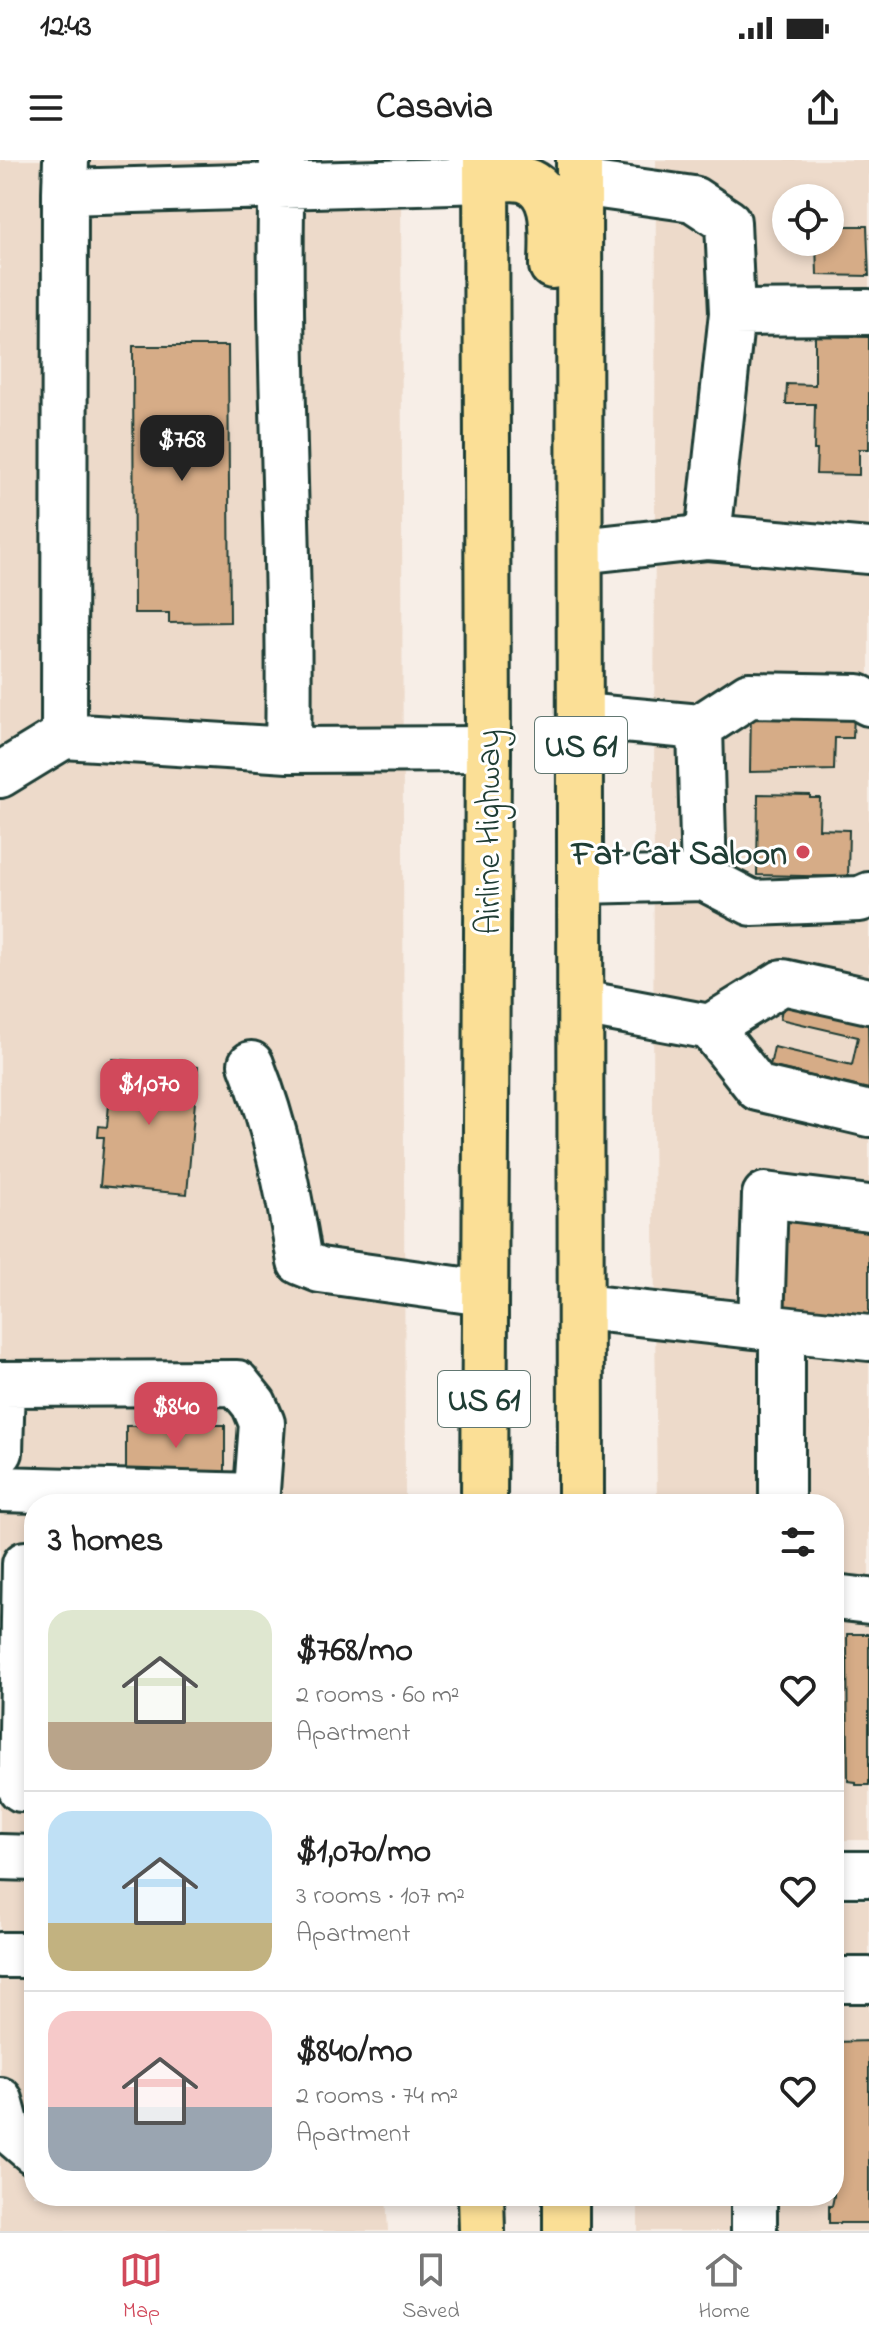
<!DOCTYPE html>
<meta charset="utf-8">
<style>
:root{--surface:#fff;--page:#f6f6f6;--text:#222;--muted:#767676;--line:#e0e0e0;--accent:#d1495b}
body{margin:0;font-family:"Indie Flower",sans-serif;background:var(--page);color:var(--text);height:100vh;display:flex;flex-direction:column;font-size:30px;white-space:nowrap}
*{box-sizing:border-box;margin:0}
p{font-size:26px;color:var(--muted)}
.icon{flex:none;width:44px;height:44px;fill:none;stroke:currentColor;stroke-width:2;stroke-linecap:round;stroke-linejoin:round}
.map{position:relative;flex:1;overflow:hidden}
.panel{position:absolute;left:24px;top:1334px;width:820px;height:712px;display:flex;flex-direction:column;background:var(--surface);border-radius:32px;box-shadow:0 4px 12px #0003}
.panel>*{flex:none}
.tools{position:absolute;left:772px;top:24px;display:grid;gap:16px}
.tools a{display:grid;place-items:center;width:72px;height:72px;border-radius:50%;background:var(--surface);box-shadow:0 4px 12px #0003;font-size:40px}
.price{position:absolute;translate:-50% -68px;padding:0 18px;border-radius:16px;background:var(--accent);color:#fff;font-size:26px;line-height:52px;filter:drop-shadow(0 2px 4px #0008)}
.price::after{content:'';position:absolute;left:50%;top:48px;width:24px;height:18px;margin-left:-12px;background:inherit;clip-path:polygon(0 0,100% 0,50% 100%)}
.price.current{background:#222;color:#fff}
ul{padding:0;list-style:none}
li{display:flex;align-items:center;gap:24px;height:200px;padding:0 24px}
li+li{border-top:2px solid var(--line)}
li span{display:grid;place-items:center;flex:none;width:224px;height:160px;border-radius:24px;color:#555}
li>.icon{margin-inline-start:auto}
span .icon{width:96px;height:96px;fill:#fffc;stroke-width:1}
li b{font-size:34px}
h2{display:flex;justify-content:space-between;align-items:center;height:96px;padding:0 24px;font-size:34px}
.status{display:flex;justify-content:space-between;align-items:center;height:56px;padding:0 40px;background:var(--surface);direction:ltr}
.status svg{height:22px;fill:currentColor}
header{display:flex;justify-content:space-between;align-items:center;height:104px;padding:0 24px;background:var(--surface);font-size:36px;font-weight:800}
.tab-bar{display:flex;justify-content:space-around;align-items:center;height:112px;border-top:2px solid var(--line);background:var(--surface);font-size:22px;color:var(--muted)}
.tab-bar a{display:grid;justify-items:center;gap:4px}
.tab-bar .current{color:var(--accent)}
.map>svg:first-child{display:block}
</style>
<div class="status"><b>12:43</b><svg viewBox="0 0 49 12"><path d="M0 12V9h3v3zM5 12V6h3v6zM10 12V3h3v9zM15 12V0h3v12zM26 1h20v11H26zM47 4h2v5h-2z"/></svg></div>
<header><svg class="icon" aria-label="menu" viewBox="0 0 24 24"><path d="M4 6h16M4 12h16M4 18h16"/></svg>Casavia<svg class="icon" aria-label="share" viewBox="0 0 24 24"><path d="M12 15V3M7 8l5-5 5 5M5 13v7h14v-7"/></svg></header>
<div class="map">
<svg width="869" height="2071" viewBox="0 0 869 2071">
<rect width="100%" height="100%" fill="#f7eee7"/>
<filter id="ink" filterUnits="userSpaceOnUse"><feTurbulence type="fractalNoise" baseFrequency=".0125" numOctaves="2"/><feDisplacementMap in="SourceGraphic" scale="16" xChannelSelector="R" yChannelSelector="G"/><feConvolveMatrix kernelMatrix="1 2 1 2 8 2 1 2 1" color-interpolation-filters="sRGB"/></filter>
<g filter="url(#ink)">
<!-- built -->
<path fill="#eddaca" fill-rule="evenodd" d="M 0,0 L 401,0 L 405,1344 L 34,1344 L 34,1674 L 0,1673 Z
M 656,0 L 869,0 L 869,1680 L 834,1680 L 834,1344 L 657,1344 L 653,964 ZM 786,38 L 830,38 L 830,82 L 786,82 Z
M 0,1714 L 34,1715 L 34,2036 L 386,2036 L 388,2071 L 0,2071 Z
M 834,1740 L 869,1740 L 869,2071 L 638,2071 L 638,2036 L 834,2036 Z"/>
<!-- building -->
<path fill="#d6ac87" stroke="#1f3d34" stroke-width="2" d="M 830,66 L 867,66 L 869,116 L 817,115 L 816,82 L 830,82 Z
M 815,176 L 869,177 L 869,289 L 859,289 L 859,315 L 816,314 L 817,290 L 814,290 L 815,244 L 786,244 L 787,224 L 815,225 Z
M 133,186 L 228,186 L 230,462 L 169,463 L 169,453 L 134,453 Z
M 751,549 L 854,553 L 853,578 L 835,578 L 834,610 L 750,612 Z
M 758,634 L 810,635 L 810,638 L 820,638 L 819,669 L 849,670 L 848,717 L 757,715 Z
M 783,844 L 868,863 L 869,929 L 770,906 L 774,887 L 852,905 L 858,877 L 780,859 Z
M 113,899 L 198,907 L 187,1034 L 100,1026 L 104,977 L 98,977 L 99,966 L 107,967 Z
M 786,1055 L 869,1065 L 869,1163 L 774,1152 Z
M 194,1258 L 194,1265 L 225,1265 L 225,1317 L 126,1317 L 126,1266 L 172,1265 L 172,1259 Z
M 847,1474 L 869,1474 L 869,1625 L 856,1625 L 856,1622 L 848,1621 Z
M 869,1881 L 869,2063 L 829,2063 L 829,2046 L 832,2046 L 834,2036 L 834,1882 Z
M 131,2036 L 176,2036 L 176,2040 L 131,2039 Z"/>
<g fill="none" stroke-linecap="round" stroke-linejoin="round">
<!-- minor casing -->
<g stroke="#1f3d34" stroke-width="50">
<path id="minor" d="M 66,0 L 65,32 L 486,20
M 282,0 C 276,197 292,393 288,590 L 488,589
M 579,23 L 693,39 L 728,62 L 732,153 L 708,377 L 580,391
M 65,32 L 64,576 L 288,590
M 732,153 L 869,152
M 708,377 L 869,391
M 581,556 L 700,567 L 704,718 L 581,721
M 700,567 L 749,535 L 858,537 L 869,543
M 0,615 L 64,576
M 704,718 L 752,743 L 860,739 L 869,735
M 582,843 L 710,867 L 758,928 L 869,954
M 710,867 L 783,822 L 869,841
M 251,904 C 276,967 289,1034 300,1102 L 320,1110 L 484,1133
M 583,1147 L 782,1169 L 782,1344
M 761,1167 L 765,1035 L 869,1048
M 782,1169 L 869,1178
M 0,1224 L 237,1223 L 254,1244 L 262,1263 L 256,1344
M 0,1292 L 2,1224
M 0,1329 L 256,1336
M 25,1404 L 21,1629 L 34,1629
M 834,1437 L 869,1441
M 0,1697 L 34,1698
M 834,1714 L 869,1714
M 0,1795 L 34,1795
M 834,1820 L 869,1820
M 0,1940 L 8,1970 L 34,1992
M 754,2071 L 754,2036"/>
</g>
<!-- highway casing -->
<g stroke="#1f3d34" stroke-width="50">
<path id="highway" d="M 579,0 L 581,1344
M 486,20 C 497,20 513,16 525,20 C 559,30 552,78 552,106
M 484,1344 L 488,589 L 486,0
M 481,2036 L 482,2071
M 566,2036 L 566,2071"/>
</g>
<!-- minor -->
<use href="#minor" stroke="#fff" stroke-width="44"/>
<!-- highway -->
<use href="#highway" stroke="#fbdf96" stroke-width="44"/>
</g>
</g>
<!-- markers -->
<circle fill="#d1495b" stroke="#fff" stroke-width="3" cx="803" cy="692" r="8"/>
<g text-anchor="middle" stroke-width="6" stroke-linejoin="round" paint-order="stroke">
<!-- shield labels -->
<g fill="#fff" stroke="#627771" stroke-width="2">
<rect x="535" y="557" width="92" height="56" rx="6"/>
<rect x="438" y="1211" width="92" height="56" rx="6"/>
</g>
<g font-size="32" font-weight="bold" fill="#1f3d34">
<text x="581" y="596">US 61</text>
<text x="484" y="1250">US 61</text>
</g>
<!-- street labels -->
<g font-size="34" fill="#1f3d34" stroke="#fff">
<text transform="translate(487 672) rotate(-90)" y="12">Airline Highway</text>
</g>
<!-- poi labels -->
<g font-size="34" font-weight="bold" fill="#1f3d34" stroke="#fff" text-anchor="end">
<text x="787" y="704">Fat Cat Saloon</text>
</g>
</g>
</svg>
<div class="tools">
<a><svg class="icon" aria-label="locate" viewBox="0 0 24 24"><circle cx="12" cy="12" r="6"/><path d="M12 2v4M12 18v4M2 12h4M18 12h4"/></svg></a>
</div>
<b class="price current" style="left:182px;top:323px">$768</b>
<b class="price" style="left:149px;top:967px">$1,070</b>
<b class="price" style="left:176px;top:1290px">$840</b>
<section class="panel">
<h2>3 homes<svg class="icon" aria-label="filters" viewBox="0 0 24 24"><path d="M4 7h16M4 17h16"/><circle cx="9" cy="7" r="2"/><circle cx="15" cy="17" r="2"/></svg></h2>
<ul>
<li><span style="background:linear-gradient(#dfe7d0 70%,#b9a48a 0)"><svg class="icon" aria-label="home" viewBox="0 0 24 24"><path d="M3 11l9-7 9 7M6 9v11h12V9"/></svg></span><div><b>$768/mo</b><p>2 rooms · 60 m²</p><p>Apartment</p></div><svg class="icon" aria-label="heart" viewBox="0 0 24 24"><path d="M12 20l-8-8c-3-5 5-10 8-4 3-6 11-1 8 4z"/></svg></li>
<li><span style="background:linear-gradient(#bfe0f5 70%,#c2b280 0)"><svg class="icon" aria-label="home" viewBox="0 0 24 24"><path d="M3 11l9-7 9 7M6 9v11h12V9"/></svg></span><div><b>$1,070/mo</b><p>3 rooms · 107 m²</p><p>Apartment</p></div><svg class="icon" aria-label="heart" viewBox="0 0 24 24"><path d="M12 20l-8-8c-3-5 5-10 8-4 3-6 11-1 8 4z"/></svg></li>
<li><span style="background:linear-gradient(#f6c9c9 60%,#9aa5b1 0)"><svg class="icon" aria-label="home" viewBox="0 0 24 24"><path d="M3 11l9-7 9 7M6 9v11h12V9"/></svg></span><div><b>$840/mo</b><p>2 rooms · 74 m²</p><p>Apartment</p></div><svg class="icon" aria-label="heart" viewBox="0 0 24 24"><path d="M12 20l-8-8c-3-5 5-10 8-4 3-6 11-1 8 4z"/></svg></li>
</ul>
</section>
</div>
<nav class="tab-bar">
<a class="current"><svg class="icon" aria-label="map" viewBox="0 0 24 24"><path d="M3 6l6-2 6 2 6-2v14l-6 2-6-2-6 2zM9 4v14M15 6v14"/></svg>Map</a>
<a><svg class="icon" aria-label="saved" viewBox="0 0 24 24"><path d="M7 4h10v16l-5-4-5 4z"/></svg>Saved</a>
<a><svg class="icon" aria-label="home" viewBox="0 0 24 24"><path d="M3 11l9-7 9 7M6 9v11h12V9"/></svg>Home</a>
</nav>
